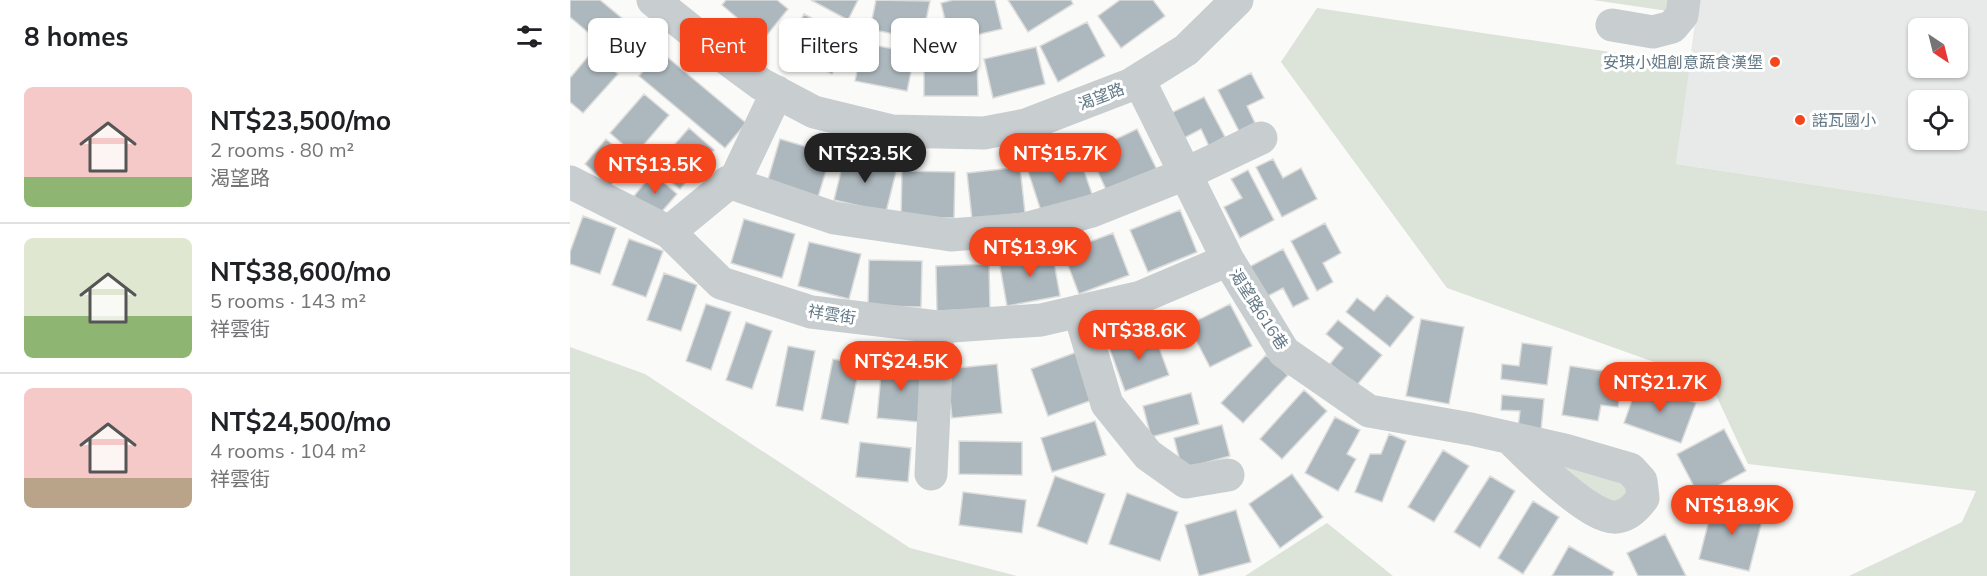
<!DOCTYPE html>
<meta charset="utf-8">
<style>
:root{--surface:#fff;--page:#f6f6f6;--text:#202124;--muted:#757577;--line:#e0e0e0;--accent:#f5451d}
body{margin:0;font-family:Mulish,"Noto Sans TC",sans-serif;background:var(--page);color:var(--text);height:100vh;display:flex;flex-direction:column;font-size:22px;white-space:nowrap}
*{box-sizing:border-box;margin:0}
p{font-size:20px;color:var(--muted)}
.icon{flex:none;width:33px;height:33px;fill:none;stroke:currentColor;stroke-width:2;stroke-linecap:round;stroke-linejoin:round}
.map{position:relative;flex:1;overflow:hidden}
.panel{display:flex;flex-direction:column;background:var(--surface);width:570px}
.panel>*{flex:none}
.top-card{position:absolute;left:18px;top:18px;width:570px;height:54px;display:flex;gap:12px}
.needle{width:39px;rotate:145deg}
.controls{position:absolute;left:1338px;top:18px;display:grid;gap:12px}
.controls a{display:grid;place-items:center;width:60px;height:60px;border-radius:9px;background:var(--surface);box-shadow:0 2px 4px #0004;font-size:30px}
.price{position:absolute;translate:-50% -51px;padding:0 14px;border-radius:21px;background:var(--accent);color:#fff;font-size:20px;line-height:39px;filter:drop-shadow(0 2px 3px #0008)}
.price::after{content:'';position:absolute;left:50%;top:36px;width:18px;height:14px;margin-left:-9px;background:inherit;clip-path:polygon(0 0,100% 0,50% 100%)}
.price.on{background:#222;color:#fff}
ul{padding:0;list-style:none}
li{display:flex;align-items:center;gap:18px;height:150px;padding:0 24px}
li+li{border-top:2px solid var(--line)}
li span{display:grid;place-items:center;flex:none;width:168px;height:120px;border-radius:9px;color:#555}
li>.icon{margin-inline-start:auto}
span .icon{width:72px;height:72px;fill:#fffc;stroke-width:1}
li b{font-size:26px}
h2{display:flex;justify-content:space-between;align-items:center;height:72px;padding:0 24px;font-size:26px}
.tag{padding:0 21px;border-radius:9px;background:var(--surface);box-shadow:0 2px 4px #0004;font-size:21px;line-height:54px}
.tag.on{background:var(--accent);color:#fff}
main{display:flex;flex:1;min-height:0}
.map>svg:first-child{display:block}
</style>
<main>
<section class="panel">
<h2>8 homes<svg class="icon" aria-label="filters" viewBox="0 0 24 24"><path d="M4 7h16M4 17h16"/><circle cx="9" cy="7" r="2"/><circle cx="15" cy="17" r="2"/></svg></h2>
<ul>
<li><span style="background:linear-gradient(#f6c9c9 75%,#8fb573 0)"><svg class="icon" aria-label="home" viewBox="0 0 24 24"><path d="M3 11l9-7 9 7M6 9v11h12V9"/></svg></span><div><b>NT$23,500/mo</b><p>2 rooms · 80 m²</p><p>渴望路</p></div></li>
<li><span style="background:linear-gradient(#dfe7d0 65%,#8fb573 0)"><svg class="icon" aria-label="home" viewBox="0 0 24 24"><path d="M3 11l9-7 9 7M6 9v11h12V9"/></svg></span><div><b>NT$38,600/mo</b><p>5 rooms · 143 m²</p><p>祥雲街</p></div></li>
<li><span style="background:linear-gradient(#f6c9c9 75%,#b9a48a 0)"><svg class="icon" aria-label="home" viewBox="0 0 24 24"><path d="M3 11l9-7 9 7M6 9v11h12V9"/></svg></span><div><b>NT$24,500/mo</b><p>4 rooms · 104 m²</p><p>祥雲街</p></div></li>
</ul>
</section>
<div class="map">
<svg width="1417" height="576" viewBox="0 0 1417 576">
<rect width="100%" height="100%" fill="#fafaf8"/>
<!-- built -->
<path fill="#e8eae9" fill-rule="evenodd" d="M 1128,0 L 1417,0 L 1417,211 L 1106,164 ZM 1348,28 L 1388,28 L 1388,68 L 1348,68 ZM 1348,100 L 1388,100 L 1388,140 L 1348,140 Z"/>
<!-- green -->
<path fill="#dce3d8" d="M 1023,0 L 1099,0 L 1098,11 Z
M 747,8 L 1120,64 L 1106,164 L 1417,211 L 1417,576 L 1279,576 L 1392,522 L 1406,491 L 1178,464 L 1140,382 L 877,288 L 711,62 Z
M 0,347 L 75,374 L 340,548 L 447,576 L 0,576 Z
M 981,463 L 1053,475 L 1064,490 L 1046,507 Z
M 757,523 L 823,576 L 675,576 Z"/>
<!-- building -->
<path fill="#adb8be" stroke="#dcdcda" stroke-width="1.5" d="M 0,0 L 30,0 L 82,43 L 60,68 L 0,17 Z
M 156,0 L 207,0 L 218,9 L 193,40 L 152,5 Z
M 241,0 L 288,0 L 278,20 Z
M 306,0 L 360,1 L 352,40 L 300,29 Z
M 383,0 L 425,0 L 432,29 L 380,41 L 371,3 Z
M 438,0 L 501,0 L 503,4 L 458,32 Z
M 550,0 L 583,0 L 595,16 L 551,48 L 528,16 Z
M 234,14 L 280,39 L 262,74 L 215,49 Z
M 517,22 L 535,56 L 488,82 L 470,46 Z
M 293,43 L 345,53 L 337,91 L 285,81 Z
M 466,47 L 475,84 L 423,98 L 414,59 Z
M 90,51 L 176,123 L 155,148 L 69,76 Z
M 22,52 L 48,74 L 13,113 L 0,102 L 0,78 Z
M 407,56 L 408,96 L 354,96 L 354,57 Z
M 681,73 L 694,98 L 677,106 L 685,123 L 669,131 L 648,90 Z
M 74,94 L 99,115 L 65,155 L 40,133 Z
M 634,97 L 655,137 L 639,146 L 631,129 L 614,138 L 601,113 Z
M 119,128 L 144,150 L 110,189 L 84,168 Z
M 567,129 L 587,170 L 538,194 L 519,152 Z
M 36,139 L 61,161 L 40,186 L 15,164 Z
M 210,139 L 261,154 L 248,197 L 197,183 Z
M 508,153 L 523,197 L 472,214 L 458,171 Z
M 275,155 L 327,168 L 316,212 L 264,200 Z
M 703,159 L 713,178 L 731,168 L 747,199 L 712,217 L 686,167 Z
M 450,167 L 455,213 L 402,219 L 397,173 Z
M 678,170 L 704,220 L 670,238 L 654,207 L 672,198 L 661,179 Z
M 332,171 L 385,172 L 384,218 L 331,217 Z
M 83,173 L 107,194 L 88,216 L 64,196 Z
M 610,210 L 627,252 L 578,272 L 560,230 Z
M 13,216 L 46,228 L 30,274 L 0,264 L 0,252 Z
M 174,219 L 225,234 L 212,278 L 161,263 Z
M 755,223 L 771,253 L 753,263 L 763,282 L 747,291 L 721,241 Z
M 543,233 L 559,275 L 509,294 L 493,252 Z
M 59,239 L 93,251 L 76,297 L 42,285 Z
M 239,242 L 291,254 L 279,299 L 228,286 Z
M 713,249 L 739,299 L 723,307 L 713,288 L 694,298 L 679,267 Z
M 482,251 L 490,296 L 437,306 L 429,261 Z
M 299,260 L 352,261 L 351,307 L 298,306 Z
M 419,264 L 420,309 L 367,311 L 366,266 Z
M 94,273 L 127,285 L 111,331 L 77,320 Z
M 817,295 L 844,317 L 820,347 L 776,312 L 787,298 L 804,311 Z
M 136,304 L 161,312 L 141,370 L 116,361 Z
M 660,304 L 682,346 L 640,367 L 618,325 Z
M 851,319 L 894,327 L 879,404 L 836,396 Z
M 768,320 L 812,355 L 787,385 L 760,364 L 773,348 L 756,334 Z
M 176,322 L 202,331 L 182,389 L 156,380 Z
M 583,331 L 599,375 L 555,391 L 539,347 Z
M 952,343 L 982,347 L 977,385 L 931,379 L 932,364 L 949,366 Z
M 218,346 L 245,351 L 233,411 L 206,406 Z
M 507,352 L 525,399 L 478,416 L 461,369 Z
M 696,355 L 718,375 L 673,423 L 651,403 Z
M 263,359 L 290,364 L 278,424 L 251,419 Z
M 312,363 L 355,367 L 349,422 L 307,418 Z
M 427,364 L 432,413 L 382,418 L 377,369 Z
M 1000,366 L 1054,374 L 1048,407 L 1031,405 L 1028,421 L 992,415 Z
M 1068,383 L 1126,403 L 1111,443 L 1054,423 Z
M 734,390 L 757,411 L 712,459 L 690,439 Z
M 621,393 L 629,424 L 581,437 L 573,406 Z
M 932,395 L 974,399 L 971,430 L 948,428 L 950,411 L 931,410 Z
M 765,417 L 790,430 L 777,454 L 786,459 L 768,491 L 735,473 Z
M 525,421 L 536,455 L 482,472 L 471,438 Z
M 652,425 L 660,456 L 612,469 L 604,438 Z
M 1154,429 L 1176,471 L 1129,496 L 1107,454 Z
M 819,434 L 836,441 L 812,502 L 785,492 L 800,454 L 811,454 Z
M 389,441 L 452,442 L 452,475 L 389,474 Z
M 290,442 L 341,448 L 338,482 L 286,477 Z
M 873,450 L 899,466 L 864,522 L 838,507 Z
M 722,474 L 753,517 L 710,548 L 679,504 Z
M 485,476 L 535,494 L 517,544 L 467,526 Z
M 920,476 L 945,491 L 910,548 L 884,532 Z
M 393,492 L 456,500 L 452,533 L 389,525 Z
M 557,493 L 608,512 L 590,561 L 539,544 Z
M 963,501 L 989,517 L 953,574 L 928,558 Z
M 1144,501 L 1194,513 L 1179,571 L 1129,559 Z
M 666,510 L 681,562 L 629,576 L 615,525 Z
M 1095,534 L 1116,576 L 1068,576 L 1057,553 Z
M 999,546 L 1044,572 L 1042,576 L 982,576 Z"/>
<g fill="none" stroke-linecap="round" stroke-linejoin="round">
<!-- minor -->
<path stroke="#c8cdd0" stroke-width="33" d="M 83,0 L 153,56 L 191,84 L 244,112 L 322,131 L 414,133 L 456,125 L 560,85 L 616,50 L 667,0
M 1042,25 L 1083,32 L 1102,27 L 1112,15 L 1114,0
M 569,80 L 658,260 L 714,352 L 799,411 L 901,429 L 995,450 L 1060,469 L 1071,481 L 1073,498 C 1066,507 1059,515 1047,517 C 1022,521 958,456 940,438
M 0,182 L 99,232 L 151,283 L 241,312 L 368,327 L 471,320 L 571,297 L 658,260
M 158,182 L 264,218 L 381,235 L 455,229 L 522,211 L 615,174 L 691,138
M 99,232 L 167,176 L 207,92
M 509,311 L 537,404 L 578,455 L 616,482 L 658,475
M 361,474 L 368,327"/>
</g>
<!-- markers -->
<g fill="#f5451d" stroke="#fff" stroke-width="2">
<circle cx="1205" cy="62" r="6"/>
<circle cx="1230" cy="120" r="6"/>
</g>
<g text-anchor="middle" stroke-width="6" stroke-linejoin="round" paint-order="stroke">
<!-- poi labels -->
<g font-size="16" fill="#627886" stroke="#fff" text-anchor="end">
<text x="1193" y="68">安琪小姐創意蔬食漢堡</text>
<text x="1242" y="126" text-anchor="start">諾瓦國小</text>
</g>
<!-- street labels -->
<g font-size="16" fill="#627886" stroke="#fff">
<text transform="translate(531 96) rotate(-21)" y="6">渴望路</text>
<text transform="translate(689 309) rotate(57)" y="6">渴望路616巷</text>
<text transform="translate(262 314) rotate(9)" y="6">祥雲街</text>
</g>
</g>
</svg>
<div class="controls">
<a><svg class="needle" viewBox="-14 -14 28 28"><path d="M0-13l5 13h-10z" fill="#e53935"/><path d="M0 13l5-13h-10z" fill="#757577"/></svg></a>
<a><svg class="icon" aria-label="locate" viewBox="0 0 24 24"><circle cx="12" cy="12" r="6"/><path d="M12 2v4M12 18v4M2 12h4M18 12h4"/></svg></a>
</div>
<b class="price on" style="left:295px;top:184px">NT$23.5K</b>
<b class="price" style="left:490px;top:184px">NT$15.7K</b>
<b class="price" style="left:85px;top:195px">NT$13.5K</b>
<b class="price" style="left:460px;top:278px">NT$13.9K</b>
<b class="price" style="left:569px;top:361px">NT$38.6K</b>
<b class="price" style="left:331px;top:392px">NT$24.5K</b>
<b class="price" style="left:1090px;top:413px">NT$21.7K</b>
<b class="price" style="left:1162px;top:536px">NT$18.9K</b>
<div class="top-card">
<a class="tag">Buy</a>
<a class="tag on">Rent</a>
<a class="tag">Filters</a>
<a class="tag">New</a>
</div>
</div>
</main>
